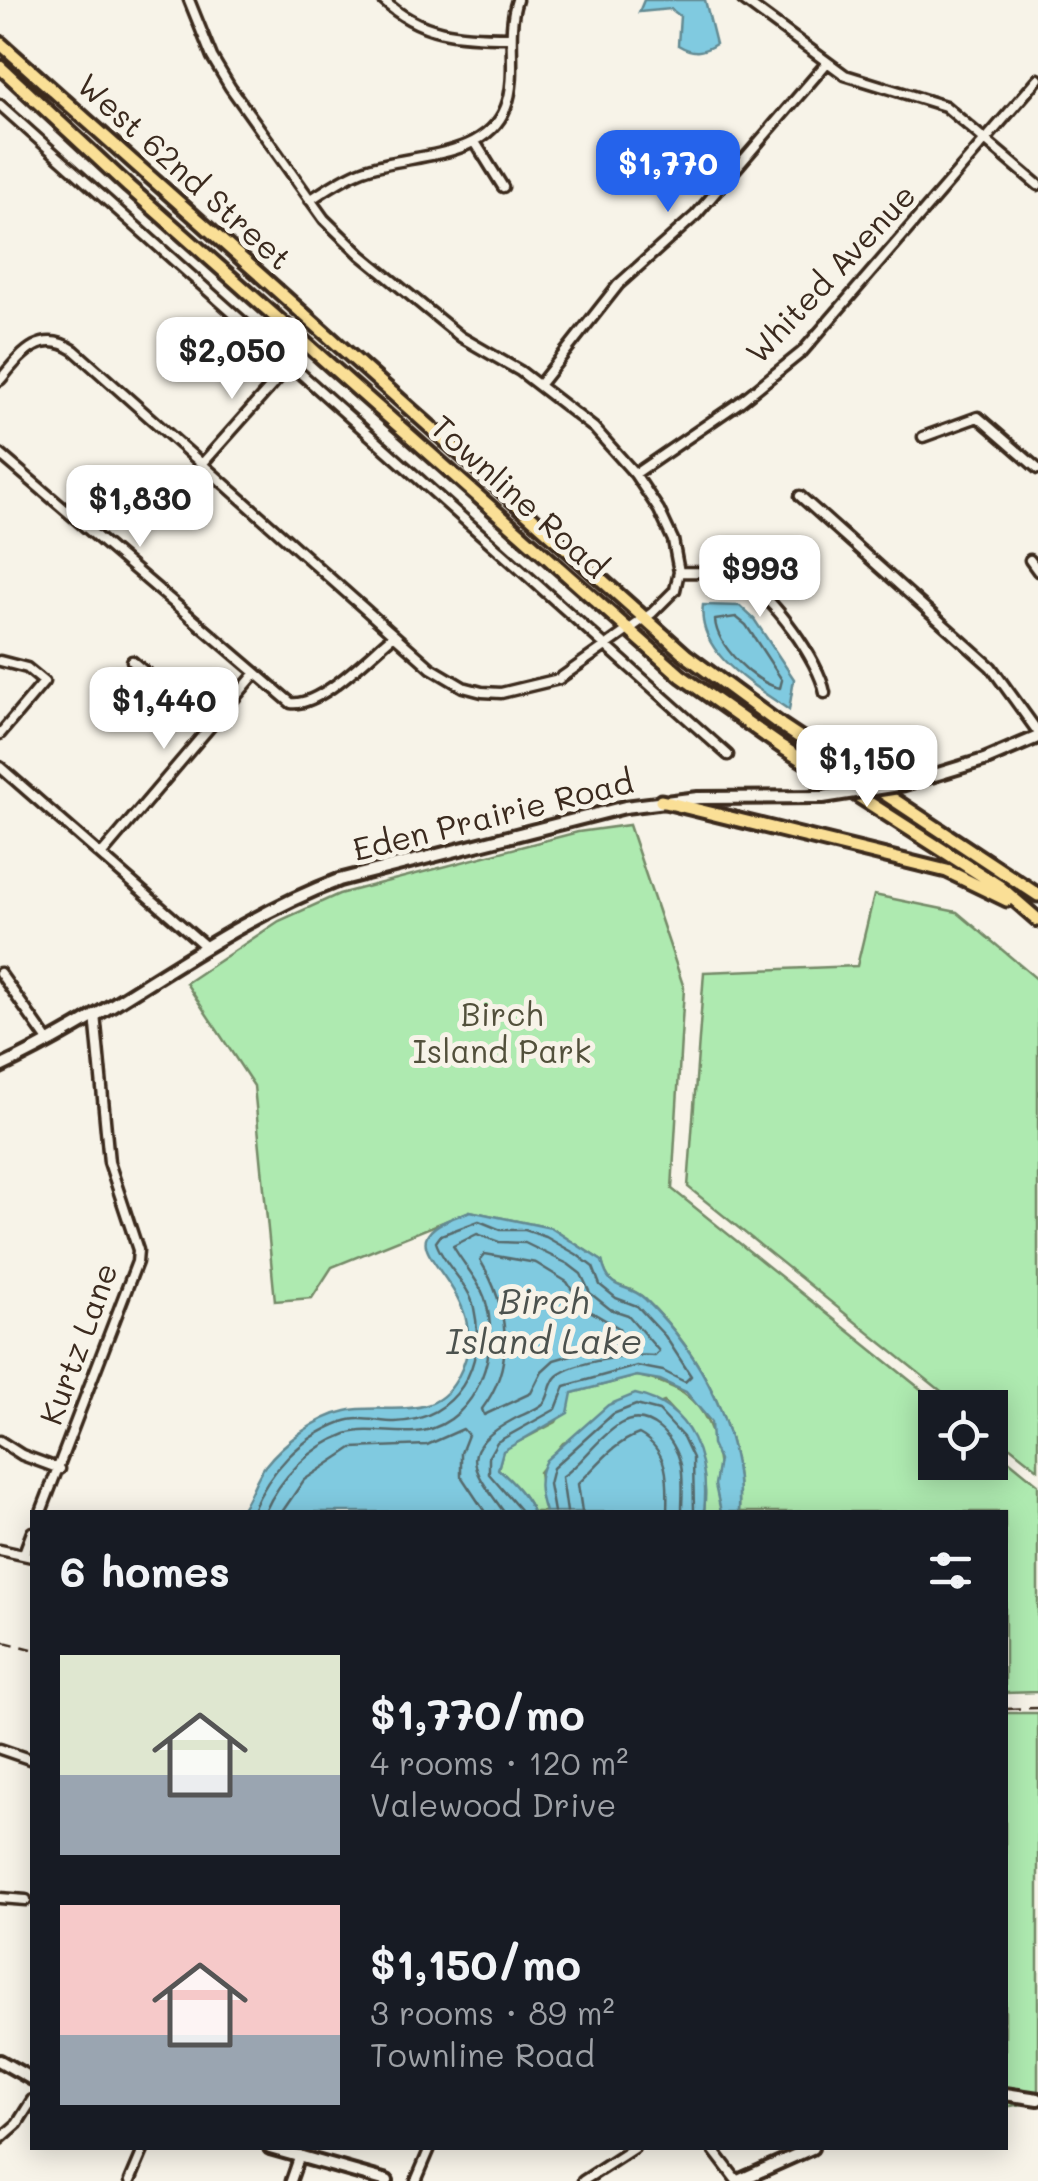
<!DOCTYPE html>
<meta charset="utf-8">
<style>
:root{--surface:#171b24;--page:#20242c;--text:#f1f3f6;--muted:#9ea1a6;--accent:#2563eb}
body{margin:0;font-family:Mali,sans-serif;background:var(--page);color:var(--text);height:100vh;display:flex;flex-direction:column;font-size:38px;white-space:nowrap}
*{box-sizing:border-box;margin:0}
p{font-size:32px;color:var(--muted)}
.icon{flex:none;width:55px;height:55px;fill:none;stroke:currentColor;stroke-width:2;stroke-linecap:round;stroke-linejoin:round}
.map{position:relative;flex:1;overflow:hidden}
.drawer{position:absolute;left:30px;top:1510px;width:978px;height:640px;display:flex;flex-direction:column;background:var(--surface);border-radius:0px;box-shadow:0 5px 25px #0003}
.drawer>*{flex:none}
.tools{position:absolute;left:918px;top:1390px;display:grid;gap:20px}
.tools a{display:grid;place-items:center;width:90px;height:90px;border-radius:0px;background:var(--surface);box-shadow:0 5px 25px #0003;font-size:50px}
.price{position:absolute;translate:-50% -85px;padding:0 22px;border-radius:20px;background:#fff;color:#222;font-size:32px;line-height:65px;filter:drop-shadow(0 2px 5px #0008)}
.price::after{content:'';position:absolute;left:50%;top:60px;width:30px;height:22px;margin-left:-15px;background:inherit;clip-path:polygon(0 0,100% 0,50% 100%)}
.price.current{background:var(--accent);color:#fff}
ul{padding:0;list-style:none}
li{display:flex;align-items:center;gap:30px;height:250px;padding:0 30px}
li span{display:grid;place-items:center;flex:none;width:280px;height:200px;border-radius:0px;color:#555}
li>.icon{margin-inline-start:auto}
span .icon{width:120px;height:120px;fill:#fffc;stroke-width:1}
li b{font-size:42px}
h2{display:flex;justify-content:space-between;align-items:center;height:120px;padding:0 30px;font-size:42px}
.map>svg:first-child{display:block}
</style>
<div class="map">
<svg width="1038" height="2181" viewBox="0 0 1038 2181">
<rect width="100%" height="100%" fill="#f7f3e8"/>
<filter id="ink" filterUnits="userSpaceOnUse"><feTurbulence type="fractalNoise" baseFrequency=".01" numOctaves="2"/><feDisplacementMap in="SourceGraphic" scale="20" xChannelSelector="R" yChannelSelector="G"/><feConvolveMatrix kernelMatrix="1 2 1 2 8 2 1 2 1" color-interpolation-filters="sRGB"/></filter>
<g filter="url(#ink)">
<!-- green -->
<path fill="#aeeab0" stroke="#748a67" stroke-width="2.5" d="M 629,825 L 684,988 L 672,1189 L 943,1407 L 935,1408 L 935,1462 L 990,1462 L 990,1445 L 1038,1484 L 1038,1692 L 1005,1693 L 1005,1512 L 739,1512 C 742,1432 702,1354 645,1299 C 626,1280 610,1295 602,1261 L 551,1228 L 470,1211 L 332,1267 L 312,1298 L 275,1301 L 254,1086 L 186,983 L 279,921 L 339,894 L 578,832 Z
M 874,895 L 957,912 L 1038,980 L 1038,1469 L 990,1431 L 990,1408 L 961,1407 L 688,1187 L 704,972 L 857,966 Z
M 637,1376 C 718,1391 719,1444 721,1512 L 704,1512 C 709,1467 696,1434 664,1402 L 563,1443 L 539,1472 L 545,1512 L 533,1512 C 526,1496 511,1480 498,1469 L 503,1450 L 556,1422 L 572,1393 Z
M 1005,1713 L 1038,1713 L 1038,2101 L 1005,2107 Z"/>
<!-- water -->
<path fill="#80cae0" stroke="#648a92" stroke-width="2.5" d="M 644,0 L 705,0 L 716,44 C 702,53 693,54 678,45 L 680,16 L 671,9 L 639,12 Z
M 703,605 L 740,606 L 754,619 L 794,679 L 789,710 C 755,686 696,654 703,605 Z
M 470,1211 L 551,1228 L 602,1261 C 610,1295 626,1281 645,1299 C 702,1355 742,1431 739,1512 L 721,1512 L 715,1485 L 719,1460 L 712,1444 L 711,1422 L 686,1392 L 660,1380 L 637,1376 L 572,1393 L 568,1413 L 503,1451 L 498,1469 C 511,1480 526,1496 533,1512 L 239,1512 C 250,1500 254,1480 265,1466 C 283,1443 317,1417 346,1411 C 386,1402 432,1424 457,1379 C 497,1307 419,1264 426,1239 C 431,1223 457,1217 470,1211 Z
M 635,1394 C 692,1406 710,1460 704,1512 L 545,1512 C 539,1494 536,1478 546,1460 L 608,1405 Z"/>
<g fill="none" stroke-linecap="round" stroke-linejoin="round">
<!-- shore -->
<path stroke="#576a6c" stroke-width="2.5" d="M 736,617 L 746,625 L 782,680 L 780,688 C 754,683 717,646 715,620 Z
M 485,1254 L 536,1263 L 567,1282 L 583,1307 L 619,1328 L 623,1340 L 554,1360 L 542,1371 L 531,1393 L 484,1415 L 482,1409 C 517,1363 508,1306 480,1260 Z
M 252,1512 C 269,1472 299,1438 342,1422 C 360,1415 377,1422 395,1422 C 457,1420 487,1365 474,1308 C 469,1283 443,1265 436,1242 L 441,1235 L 479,1221 L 501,1230 L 525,1230 L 546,1237 L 576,1254 L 593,1267 L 600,1285 L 616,1298 L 637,1306 L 665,1336 L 691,1376 L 685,1382 L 663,1371 L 637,1366 L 565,1386 L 556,1409 L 497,1442 L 489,1456 L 489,1474 L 522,1512
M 265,1512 C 280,1478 310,1447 346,1434 C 370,1426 398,1436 423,1431 C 479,1420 501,1349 485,1299 C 479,1280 463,1264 453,1246 L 477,1234 L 499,1242 L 525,1243 L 568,1264 L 581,1274 L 590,1293 L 610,1309 L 628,1315 L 659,1351 L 655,1356 C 633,1354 575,1361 557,1376 C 549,1383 550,1396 544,1403 C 538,1409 524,1414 516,1418 C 456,1450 471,1467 504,1512
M 282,1512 L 304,1480 L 352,1448 L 427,1445 L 463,1429 L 468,1435 L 461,1453 L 461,1476 L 485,1512
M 554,1512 L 549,1484 L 553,1468 L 613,1414 L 636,1405 L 659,1411 L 683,1437 L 693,1458 L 694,1512
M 567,1512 L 562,1477 C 583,1463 597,1438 620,1424 C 649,1408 675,1438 681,1465 C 684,1482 682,1496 682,1512
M 582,1512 L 578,1484 C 597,1466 613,1443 639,1434 C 670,1451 668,1482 667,1512"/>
<!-- street casing -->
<g stroke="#3b2a1e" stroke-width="15">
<path id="street" d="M 383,0 C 420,35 460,37 509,37
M 743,0 L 845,75 L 945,106 L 1038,185
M 0,105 L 728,755
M 475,142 L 503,187
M 310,200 C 327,189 344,177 363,170 C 409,153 485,161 506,107 C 519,73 505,35 517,0
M 0,380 C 21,355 40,328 74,350 L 431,668 L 463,687 L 482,692 L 501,693 L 559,679 L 652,613 L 675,590 L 679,572 L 673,540 L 659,510 L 635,474 L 594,428 L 520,371 L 461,337 L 361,255 L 324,219 L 230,87 L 212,57 L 189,0
M 540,384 L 618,285 L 696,215 L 826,64
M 923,437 L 978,417 L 1038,469
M 0,454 L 291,703 C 321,707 370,654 394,635
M 202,464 L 290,365
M 635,474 L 740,402 L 802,352 L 1038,79
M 800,496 L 991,667 L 1038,732
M 1030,560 L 1038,571
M 679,572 C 699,572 723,572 742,580 C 772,594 819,661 825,693
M 0,661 L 27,668 L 44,682 L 0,734
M 132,661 L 210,727
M 0,767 L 205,946
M 102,854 L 255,674
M 0,973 L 48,1041
M 0,1441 L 22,1455 L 60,1469
M 41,1512 L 137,1262 L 138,1250 L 109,1162 L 95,1014
M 0,1550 L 32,1557
M 24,1553 L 32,1532
M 0,1749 L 32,1760
M 0,1898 L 26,1900
M 0,2139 L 17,2124 L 32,2100
M 712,2148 L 737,2181
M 130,2181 L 144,2148
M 291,2181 L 300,2155
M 416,2181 L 430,2148
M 583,2181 L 634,2148"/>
</g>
<!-- secondary casing -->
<g stroke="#3b2a1e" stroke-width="18">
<path id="secondary" d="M 905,784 L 984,760 L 1038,737
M 0,1067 C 117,1013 217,926 339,880 L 625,807 L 698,798 L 823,797
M 0,2061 L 32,2079
M 1005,2094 L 1038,2099
M 270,2148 L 387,2181
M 738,2181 L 812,2148"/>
</g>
<!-- primary casing -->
<g stroke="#3b2a1e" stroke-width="19">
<path id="primary" d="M 0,43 L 687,656 L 781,725 L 1038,895
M 0,67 L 129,187 L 681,676 L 782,747 L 1000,887 L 1038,920
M 661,801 L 947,871 L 1007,900"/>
</g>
<!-- street -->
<use href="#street" stroke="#f7f3e8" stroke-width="8"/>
<!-- secondary -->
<use href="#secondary" stroke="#f7f3e8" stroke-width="10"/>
<!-- primary -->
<use href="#primary" stroke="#fadf96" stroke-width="11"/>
<!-- rail -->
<path stroke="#3b2a1e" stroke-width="2.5" stroke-dasharray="15 8" stroke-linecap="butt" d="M 0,1641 L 32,1649
M 1005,1709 L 1038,1708"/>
<!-- secondary-bridge casing -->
<g stroke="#3b2a1e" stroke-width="18" stroke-linecap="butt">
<path id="secondary-bridge" d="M 823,797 L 905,784"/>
</g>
<!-- secondary-bridge -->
<use href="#secondary-bridge" stroke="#f7f3e8" stroke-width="10"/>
</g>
</g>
<g text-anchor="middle" stroke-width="10" stroke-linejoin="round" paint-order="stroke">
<!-- street labels -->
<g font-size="32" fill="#3b2a1e" stroke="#f7f3e8">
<text transform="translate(184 172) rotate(42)" y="11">West 62nd Street</text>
<text transform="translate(831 274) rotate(-47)" y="11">Whited Avenue</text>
<text transform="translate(519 497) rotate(42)" y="11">Townline Road</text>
<text transform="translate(493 816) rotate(-14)" y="11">Eden Prairie Road</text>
<text transform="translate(79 1344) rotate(-70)" y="11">Kurtz Lane</text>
</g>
<!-- park labels -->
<g font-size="32" fill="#52503b" stroke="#f7f3e8">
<text x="502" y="1026">Birch<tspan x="502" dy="37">Island Park</tspan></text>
</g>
<!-- water labels -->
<g font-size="35" font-style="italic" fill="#4c524e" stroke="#f7f3e8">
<text x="544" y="1314">Birch<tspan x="544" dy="40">Island Lake</tspan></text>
</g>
</g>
</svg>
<div class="tools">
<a><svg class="icon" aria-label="locate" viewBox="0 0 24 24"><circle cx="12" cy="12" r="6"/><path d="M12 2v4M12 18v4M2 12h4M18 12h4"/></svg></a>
</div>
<b class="price current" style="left:668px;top:215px">$1,770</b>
<b class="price" style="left:232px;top:402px">$2,050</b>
<b class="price" style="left:140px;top:550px">$1,830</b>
<b class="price" style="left:760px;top:620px">$993</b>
<b class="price" style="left:164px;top:752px">$1,440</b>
<b class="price" style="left:867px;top:810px">$1,150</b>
<section class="drawer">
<h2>6 homes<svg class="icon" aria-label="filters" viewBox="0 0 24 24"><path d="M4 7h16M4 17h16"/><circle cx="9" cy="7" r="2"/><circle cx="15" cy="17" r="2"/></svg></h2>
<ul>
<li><span style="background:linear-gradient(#dfe7d0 60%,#9aa5b1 0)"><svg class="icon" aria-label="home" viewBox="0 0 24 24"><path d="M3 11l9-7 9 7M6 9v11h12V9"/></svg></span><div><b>$1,770/mo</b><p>4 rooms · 120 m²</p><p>Valewood Drive</p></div></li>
<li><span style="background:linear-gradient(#f6c9c9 65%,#9aa5b1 0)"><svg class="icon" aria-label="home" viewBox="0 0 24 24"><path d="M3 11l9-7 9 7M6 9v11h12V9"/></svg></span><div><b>$1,150/mo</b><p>3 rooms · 89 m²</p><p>Townline Road</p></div></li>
</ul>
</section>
</div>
